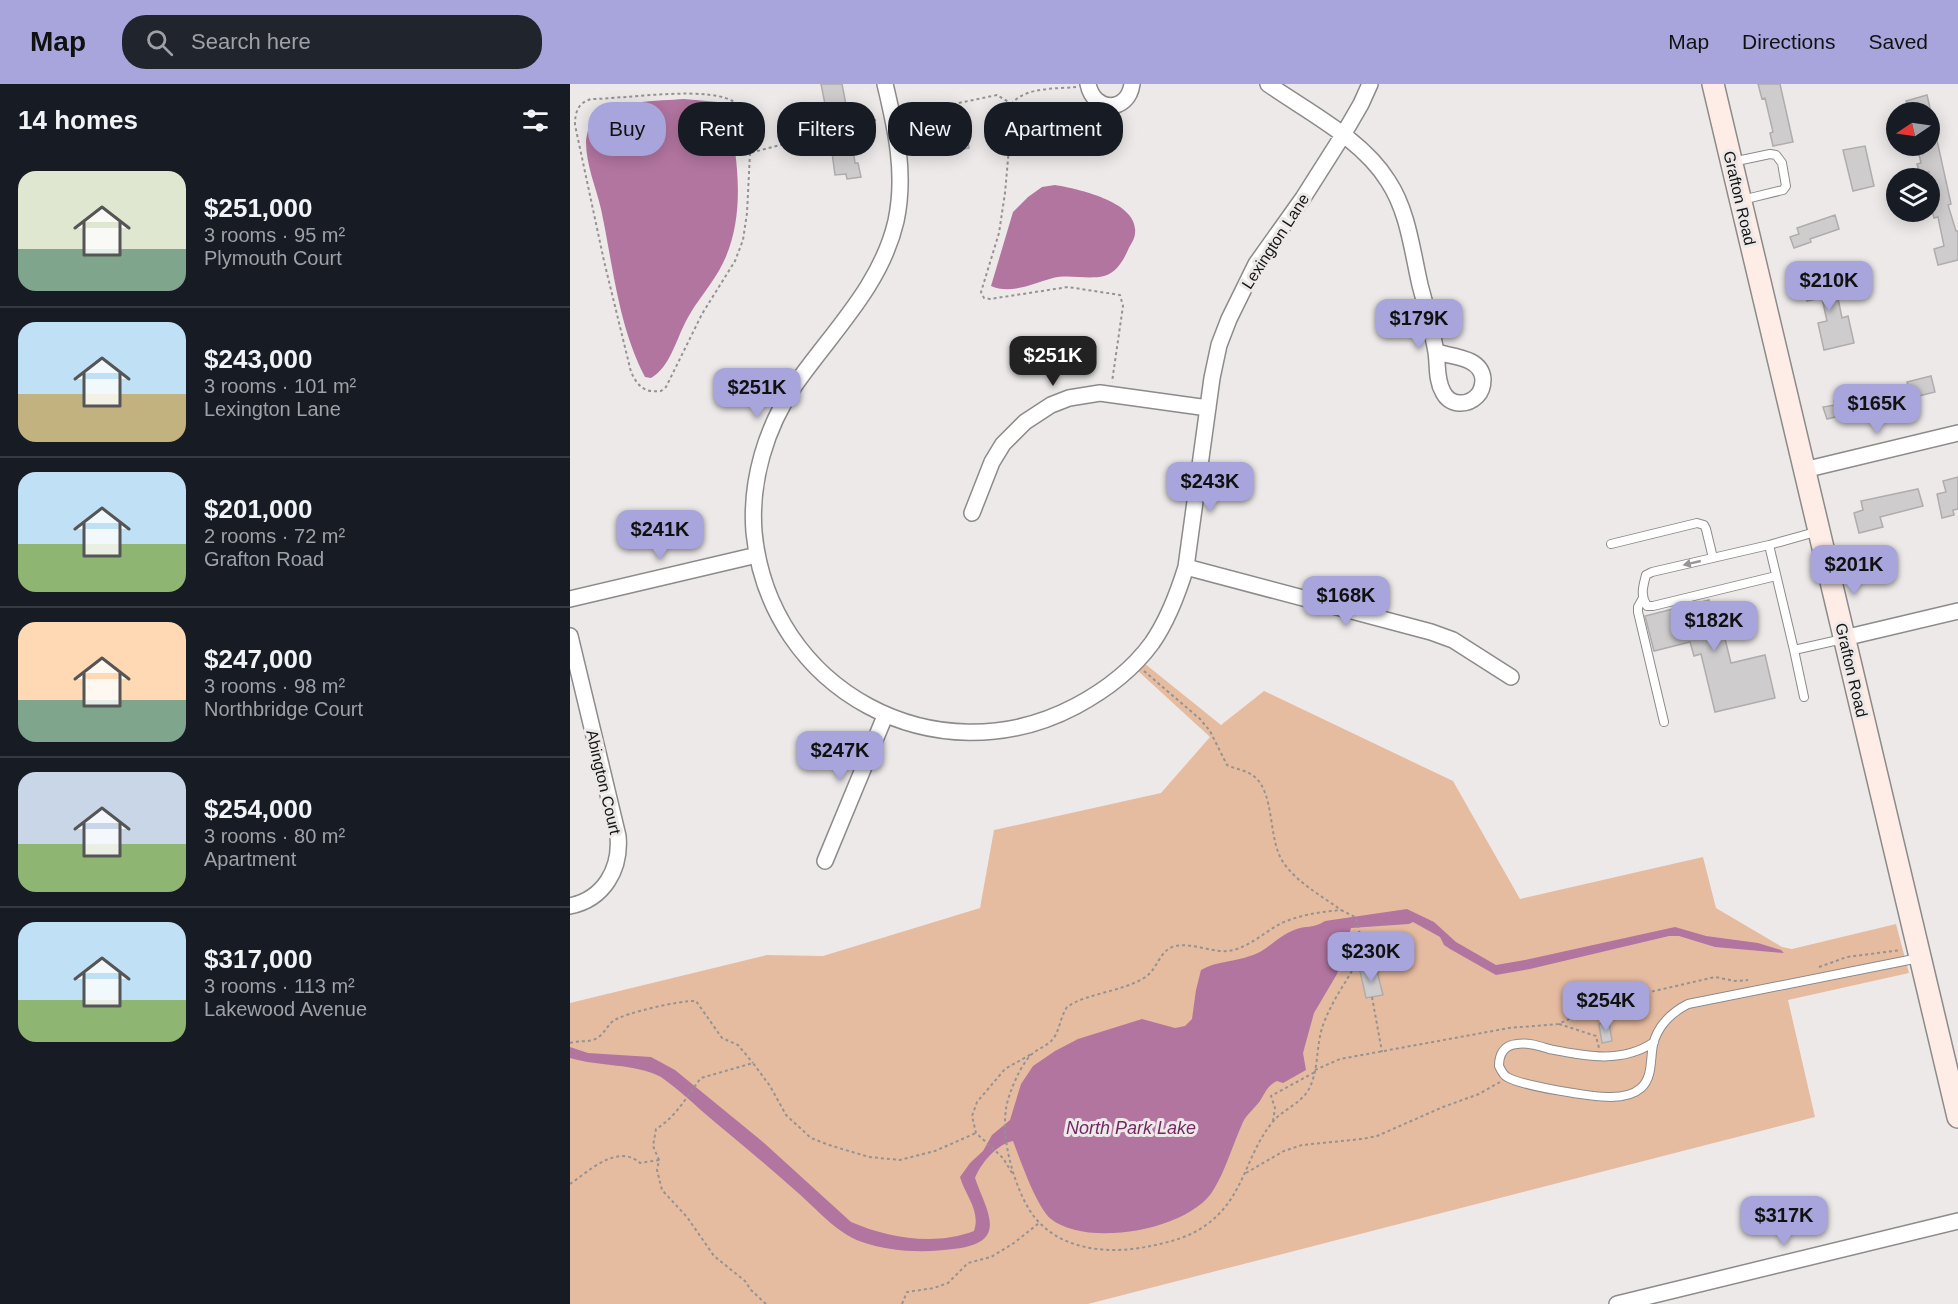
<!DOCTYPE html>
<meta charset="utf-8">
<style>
:root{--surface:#171b24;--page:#20242c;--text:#f1f3f6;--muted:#9ea1a6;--line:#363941;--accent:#a8a5dc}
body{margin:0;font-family:Helvetica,sans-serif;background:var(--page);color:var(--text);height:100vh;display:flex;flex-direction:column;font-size:22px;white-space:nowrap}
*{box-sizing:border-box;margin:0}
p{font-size:20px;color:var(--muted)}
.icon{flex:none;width:33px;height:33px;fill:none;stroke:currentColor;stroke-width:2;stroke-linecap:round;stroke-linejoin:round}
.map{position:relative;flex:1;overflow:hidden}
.sheet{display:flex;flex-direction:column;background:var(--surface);width:570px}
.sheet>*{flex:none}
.guide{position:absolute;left:18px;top:18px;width:570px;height:54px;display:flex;gap:12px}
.needle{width:39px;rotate:257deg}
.controls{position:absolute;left:1316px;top:18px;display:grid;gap:12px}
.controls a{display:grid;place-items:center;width:54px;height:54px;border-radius:50%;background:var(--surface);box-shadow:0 3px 15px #0003;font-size:30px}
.price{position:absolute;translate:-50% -51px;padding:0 14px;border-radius:12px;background:var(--accent);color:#111;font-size:20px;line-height:39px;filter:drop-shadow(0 2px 3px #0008)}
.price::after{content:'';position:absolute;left:50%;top:36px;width:18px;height:14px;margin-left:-9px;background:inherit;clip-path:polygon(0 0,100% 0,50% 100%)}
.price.selected{background:#222;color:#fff}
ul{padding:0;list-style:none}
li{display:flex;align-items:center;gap:18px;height:150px;padding:0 18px}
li+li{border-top:2px solid var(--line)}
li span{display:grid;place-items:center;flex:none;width:168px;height:120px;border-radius:18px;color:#555}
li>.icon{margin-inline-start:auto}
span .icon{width:72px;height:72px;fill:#fffc;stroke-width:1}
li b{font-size:26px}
h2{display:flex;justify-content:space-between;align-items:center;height:72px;padding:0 18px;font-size:26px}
.chip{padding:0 21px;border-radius:24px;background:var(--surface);box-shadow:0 3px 15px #0003;font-size:21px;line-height:54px}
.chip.selected{background:var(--accent);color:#111}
header{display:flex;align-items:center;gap:36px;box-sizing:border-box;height:84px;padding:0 30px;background:var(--accent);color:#111}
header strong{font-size:28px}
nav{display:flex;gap:33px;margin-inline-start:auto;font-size:21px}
.search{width:420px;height:54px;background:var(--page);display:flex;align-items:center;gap:15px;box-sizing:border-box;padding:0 21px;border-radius:24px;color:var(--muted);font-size:22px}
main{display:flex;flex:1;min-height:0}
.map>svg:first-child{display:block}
</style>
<header>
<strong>Map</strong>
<div class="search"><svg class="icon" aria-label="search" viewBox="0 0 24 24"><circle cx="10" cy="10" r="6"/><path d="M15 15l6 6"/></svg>Search here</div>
<nav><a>Map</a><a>Directions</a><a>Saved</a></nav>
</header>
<main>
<section class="sheet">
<h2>14 homes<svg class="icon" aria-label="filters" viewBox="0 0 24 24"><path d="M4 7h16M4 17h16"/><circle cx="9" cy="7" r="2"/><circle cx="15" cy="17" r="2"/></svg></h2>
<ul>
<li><span style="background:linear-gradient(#dfe7d0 65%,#7fa58c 0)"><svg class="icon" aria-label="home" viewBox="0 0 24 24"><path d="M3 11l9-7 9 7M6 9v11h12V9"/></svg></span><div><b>$251,000</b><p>3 rooms · 95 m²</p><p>Plymouth Court</p></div></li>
<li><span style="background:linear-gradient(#bfe0f5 60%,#c2b280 0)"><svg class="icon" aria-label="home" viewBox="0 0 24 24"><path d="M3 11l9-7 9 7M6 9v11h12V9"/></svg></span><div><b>$243,000</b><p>3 rooms · 101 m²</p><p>Lexington Lane</p></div></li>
<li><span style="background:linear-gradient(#bfe0f5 60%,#8fb573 0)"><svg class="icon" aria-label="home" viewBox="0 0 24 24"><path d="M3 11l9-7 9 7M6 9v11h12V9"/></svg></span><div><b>$201,000</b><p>2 rooms · 72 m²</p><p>Grafton Road</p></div></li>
<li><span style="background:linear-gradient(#ffd9b3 65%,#7fa58c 0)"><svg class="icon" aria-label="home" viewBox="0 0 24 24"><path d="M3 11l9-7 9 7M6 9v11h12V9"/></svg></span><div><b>$247,000</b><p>3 rooms · 98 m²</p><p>Northbridge Court</p></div></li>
<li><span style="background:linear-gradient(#c9d6e8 60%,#8fb573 0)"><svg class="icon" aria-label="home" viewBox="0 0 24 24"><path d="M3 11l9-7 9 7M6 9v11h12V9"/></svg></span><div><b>$254,000</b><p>3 rooms · 80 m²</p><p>Apartment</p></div></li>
<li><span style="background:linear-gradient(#bfe0f5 65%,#8fb573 0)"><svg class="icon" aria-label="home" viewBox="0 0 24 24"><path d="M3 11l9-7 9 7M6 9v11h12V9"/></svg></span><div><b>$317,000</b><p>3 rooms · 113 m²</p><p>Lakewood Avenue</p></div></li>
</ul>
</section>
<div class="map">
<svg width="1388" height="1220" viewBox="0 0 1388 1220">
<rect width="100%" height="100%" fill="#ede9e9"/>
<!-- green -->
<path fill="#e6bca1" d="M 574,579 L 651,641 L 694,607 L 883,697 L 950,815 L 1133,773 L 1146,824 L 1212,863 L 1222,865 L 1326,840 L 1339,889 L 1218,916 L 1245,1033 L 518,1220 L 0,1220 L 0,919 L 197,871 L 253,872 L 410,824 L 424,746 L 591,709 L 640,653 L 568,587 Z"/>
<!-- water -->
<path fill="#b275a0" d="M 114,15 L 148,18 L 158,26 C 168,75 176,132 153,179 C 143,200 126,217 116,237 C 106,256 100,283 81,294 L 75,293 C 48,241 43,181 31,125 C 26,103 16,81 16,58 C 16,53 19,41 22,36 C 39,16 90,17 114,15 Z
M 485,101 C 508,105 569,118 565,149 C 565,155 560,161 558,166 C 553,177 546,189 534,192 C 518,196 499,190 483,194 C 465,199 440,211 421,202 L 443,128 L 458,113 L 472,103 Z
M 837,825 L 864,838 L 886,858 L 926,881 L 955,876 L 1105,843 L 1136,852 L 1188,859 L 1211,866 L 1214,869 L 1145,863 L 1109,852 L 1099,852 L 960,885 L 926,891 L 880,865 L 874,861 L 870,853 L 843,838 L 839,840 L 781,844 L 767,890 L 744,929 L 733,969 L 736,986 L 713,999 L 707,997 C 698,1001 695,1009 690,1017 C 685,1024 677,1030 673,1038 C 663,1060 656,1085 644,1105 C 621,1146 517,1164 481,1135 C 466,1122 450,1075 443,1057 C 427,1060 411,1079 405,1094 C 415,1124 439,1156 391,1164 C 358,1169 324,1169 292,1158 C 266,1149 247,1125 227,1108 C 199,1083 169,1058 140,1034 C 124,1020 108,1005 91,993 C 64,979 30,983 0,974 L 0,963 L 18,969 L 81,973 L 105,986 L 193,1058 L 281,1138 C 318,1154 365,1162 404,1147 C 411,1127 395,1111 390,1093 L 400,1079 L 413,1067 L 422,1051 L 440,1036 L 451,1000 L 463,982 L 485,967 L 508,955 L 572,935 L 605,944 L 615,942 L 622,935 L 626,906 L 631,886 C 647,877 663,878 680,872 C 697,867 708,852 724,846 C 736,841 743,845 755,837 Z"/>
<!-- building -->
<path fill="#cfcccd" stroke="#b0acad" stroke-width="1.5" d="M 251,0 L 272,0 L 278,31 L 256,36 L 252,20 L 255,20 Z
M 1188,0 L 1210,0 L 1223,58 L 1203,62 L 1200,49 L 1203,48 L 1195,14 L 1192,15 Z
M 1357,11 L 1361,28 L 1339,28 L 1336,17 Z
M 393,35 L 394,43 L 396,43 L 399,64 L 369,68 L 368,55 L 371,55 L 369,38 Z
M 1359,38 L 1363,38 L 1381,120 L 1378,121 L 1386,147 L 1388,147 L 1388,176 L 1368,181 L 1364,165 L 1374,162 L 1368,133 L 1364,134 L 1359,113 L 1359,88 L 1350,90 L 1347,80 L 1351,79 L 1347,62 L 1359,62 Z
M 282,58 L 285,79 L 288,79 L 291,93 L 277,95 L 276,90 L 265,91 L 261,61 Z
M 1295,62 L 1304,102 L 1283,107 L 1273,66 Z
M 1265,131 L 1269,145 L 1240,155 L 1241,158 L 1224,164 L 1220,153 L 1229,150 L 1227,144 Z
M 1263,190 L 1272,234 L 1278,232 L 1284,259 L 1254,266 L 1248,239 L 1257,237 L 1252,214 L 1237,217 L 1232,196 Z
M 1361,292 L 1365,308 L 1257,335 L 1253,323 L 1265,321 L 1264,317 L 1293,310 L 1292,306 L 1310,302 L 1312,308 L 1338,301 L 1337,298 Z
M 1388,393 L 1388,425 L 1383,426 L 1384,431 L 1372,434 L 1367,410 L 1376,408 L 1373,397 Z
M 1348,405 L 1353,422 L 1310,433 L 1313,443 L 1289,449 L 1284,429 L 1293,426 L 1291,417 Z
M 1139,516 L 1140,523 L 1163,518 L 1168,539 L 1152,543 L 1161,579 L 1195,571 L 1205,614 L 1145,628 L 1131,570 L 1124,572 L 1120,558 L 1084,567 L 1075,532 Z
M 806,883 L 813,911 L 796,914 L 790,887 Z
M 1039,938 L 1042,957 L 1032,959 L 1029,940 Z"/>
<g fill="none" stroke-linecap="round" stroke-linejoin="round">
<!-- lane casing -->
<g stroke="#8d8a8a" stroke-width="10">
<path id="lane" d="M 1162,78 L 1200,70 L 1206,71 L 1212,79 L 1216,102 L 1213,106 L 1172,116
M 1249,447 L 1199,461 L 1224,566 L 1273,555
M 1041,460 L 1127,439 L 1134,441 L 1136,445 L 1143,474
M 1199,461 L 1082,488 L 1076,491 C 1073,503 1070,511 1077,522 L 1083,522 L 1206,492
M 1073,514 L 1068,523 L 1068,528 L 1094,638
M 1224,566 L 1234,613
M 1084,958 C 1052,980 1015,972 979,965 C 969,962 958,958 947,960 C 934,961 929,970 929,982 C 931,986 933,991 937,993 C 952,1002 1022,1013 1041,1013 C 1051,1013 1063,1011 1071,1004 C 1083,993 1080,975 1083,961 C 1087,942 1102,928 1118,920 L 1349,874"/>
</g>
<!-- street casing -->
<g stroke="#8d8a8a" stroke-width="18">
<path id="street" d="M 315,0 C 326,46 336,90 326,137 C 311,202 262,248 225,301 C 196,343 180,397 184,448 C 199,606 366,696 506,622 C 534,607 563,585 582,559 C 598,536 608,509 616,483 L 642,294 L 649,261 L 659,235 L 686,180 L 733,114 L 773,51 L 791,20 L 800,0
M 518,0 C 524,29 558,29 562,0
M 698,0 C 738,28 792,55 818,97 C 838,127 842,166 850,201 C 856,223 862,245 866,268 C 868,281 866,296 873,308 C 880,322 897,322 907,312 C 912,307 913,302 913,295 C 911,273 883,273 866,268
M 1234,386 L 1388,349
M 402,429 L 422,378 L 433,360 L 455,338 L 481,321 L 499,314 L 530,309 L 638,324
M 616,483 L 861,548 L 883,556 L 941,593
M 0,515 L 187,471
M 0,552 L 48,752 C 51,785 34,815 0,822
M 1274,554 L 1388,527
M 255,777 L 315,632
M 1047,1220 L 1388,1137"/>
</g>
<!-- secondary casing -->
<g stroke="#8d8a8a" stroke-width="24">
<path id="secondary" d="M 1143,0 L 1388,1033"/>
</g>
<!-- path -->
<path stroke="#949292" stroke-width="2" stroke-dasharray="3 3" stroke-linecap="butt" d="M 506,3 C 485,5 458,3 443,18 L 435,109 L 429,149 L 411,208 L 414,214 L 420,215 L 498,203 L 550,211 L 553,222 L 542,298
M 336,30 L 427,11 L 442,20
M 180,69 L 177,129 L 173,156 L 165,177 L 132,230 L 96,303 L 91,307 C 75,309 68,303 61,288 L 34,177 L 5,41 C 5,28 8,19 21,15 C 56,15 144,0 167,20 C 176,33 177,53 180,69 L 309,35
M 574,587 L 630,635 L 640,647 L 657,681 C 667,686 678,686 686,694 C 705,713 698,755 713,778 C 726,798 752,812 771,826
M 771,826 L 785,833 C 789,844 792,856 790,868 C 788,879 781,888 776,897 C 767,911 759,925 753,941 C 746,961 749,983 740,1003 C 732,1020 712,1025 701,1040 C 675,1073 674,1114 636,1141 C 620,1153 600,1158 581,1162 C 543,1170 495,1168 467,1136 C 456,1124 448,1104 443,1088 C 437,1068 433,1046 436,1025 C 438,1010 451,979 463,969 C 471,963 480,961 485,952 C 490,943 491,932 497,923 C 517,909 551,908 574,894 C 588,886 588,867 605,862 C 625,858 645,871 664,866 C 681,861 694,849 708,841 C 727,831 750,828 771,826 Z
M 1249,883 L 1277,873 L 1331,866
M 802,913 L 812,968
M 989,940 L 1026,952 L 1029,964
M 0,959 C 9,956 19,959 27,954 C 35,949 37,942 43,937 C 54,929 111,916 126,917 L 152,954 L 168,961 L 183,979
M 745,986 L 770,975 L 939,944 L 988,940 L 1041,917 L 1145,893 L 1165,897 L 1178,896
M 703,1037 L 705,1024 L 701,1012 L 745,988
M 442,1089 L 433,1074 L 406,1049 L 402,1032 L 407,1018 L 435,985 L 463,969
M 676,1089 L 714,1067 L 732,1061 L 792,1055 L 807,1052 L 873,1023 L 909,1010 L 930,998
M 0,1100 C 19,1087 48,1059 70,1079 L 89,1076
M 196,1220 L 181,1206 L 175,1197 L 144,1172 L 117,1133 L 92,1106 L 87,1086 L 89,1076 L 83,1062 L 86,1045 C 107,1032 116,1013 131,994 L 183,979 L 200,1002 L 216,1031 L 241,1054 L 259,1061 L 299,1073 L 330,1076 L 365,1067 L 406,1049
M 332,1220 L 337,1208 L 364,1204 L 378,1199 L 398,1179 L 421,1173 L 444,1159 L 469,1139"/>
<!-- lane -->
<use href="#lane" stroke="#fff" stroke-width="8"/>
<!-- street -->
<use href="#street" stroke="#fff" stroke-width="15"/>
<!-- secondary -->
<use href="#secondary" stroke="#feece7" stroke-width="21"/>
</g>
<!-- one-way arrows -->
<defs><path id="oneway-solid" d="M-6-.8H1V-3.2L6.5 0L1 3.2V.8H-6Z" transform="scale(1.5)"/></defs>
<use fill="#969696" href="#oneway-solid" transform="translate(1122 479) rotate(167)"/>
<g text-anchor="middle" stroke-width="6" stroke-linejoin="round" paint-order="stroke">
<!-- street labels -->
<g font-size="16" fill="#161515" stroke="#ede9e9">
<text transform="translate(1170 114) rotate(77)" y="6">Grafton Road</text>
<text transform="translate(705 157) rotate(-57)" y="6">Lexington Lane</text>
<text transform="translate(1282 586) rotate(77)" y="6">Grafton Road</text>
<text transform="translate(34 698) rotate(77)" y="6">Abington Court</text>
</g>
<!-- water labels -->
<g font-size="18" font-style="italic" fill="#722961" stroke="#ede9e9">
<text x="561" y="1050">North Park Lake</text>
</g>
</g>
</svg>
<div class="controls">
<a><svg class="needle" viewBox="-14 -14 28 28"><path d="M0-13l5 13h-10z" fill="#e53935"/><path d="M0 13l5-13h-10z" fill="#9ea1a6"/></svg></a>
<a><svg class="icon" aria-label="layers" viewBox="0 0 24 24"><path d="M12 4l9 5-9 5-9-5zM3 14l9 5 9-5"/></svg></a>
</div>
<b class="price" style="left:1259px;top:228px">$210K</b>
<b class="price" style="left:849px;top:266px">$179K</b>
<b class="price selected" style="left:483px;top:303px">$251K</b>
<b class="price" style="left:187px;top:335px">$251K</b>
<b class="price" style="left:1307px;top:351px">$165K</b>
<b class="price" style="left:640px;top:429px">$243K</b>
<b class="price" style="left:90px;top:477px">$241K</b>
<b class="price" style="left:1284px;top:512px">$201K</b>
<b class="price" style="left:776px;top:543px">$168K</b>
<b class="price" style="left:1144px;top:568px">$182K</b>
<b class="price" style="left:270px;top:698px">$247K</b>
<b class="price" style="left:801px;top:899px">$230K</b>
<b class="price" style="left:1036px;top:948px">$254K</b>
<b class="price" style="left:1214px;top:1163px">$317K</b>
<div class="guide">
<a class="chip selected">Buy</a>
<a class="chip">Rent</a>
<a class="chip">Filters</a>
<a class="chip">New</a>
<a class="chip">Apartment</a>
</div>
</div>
</main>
